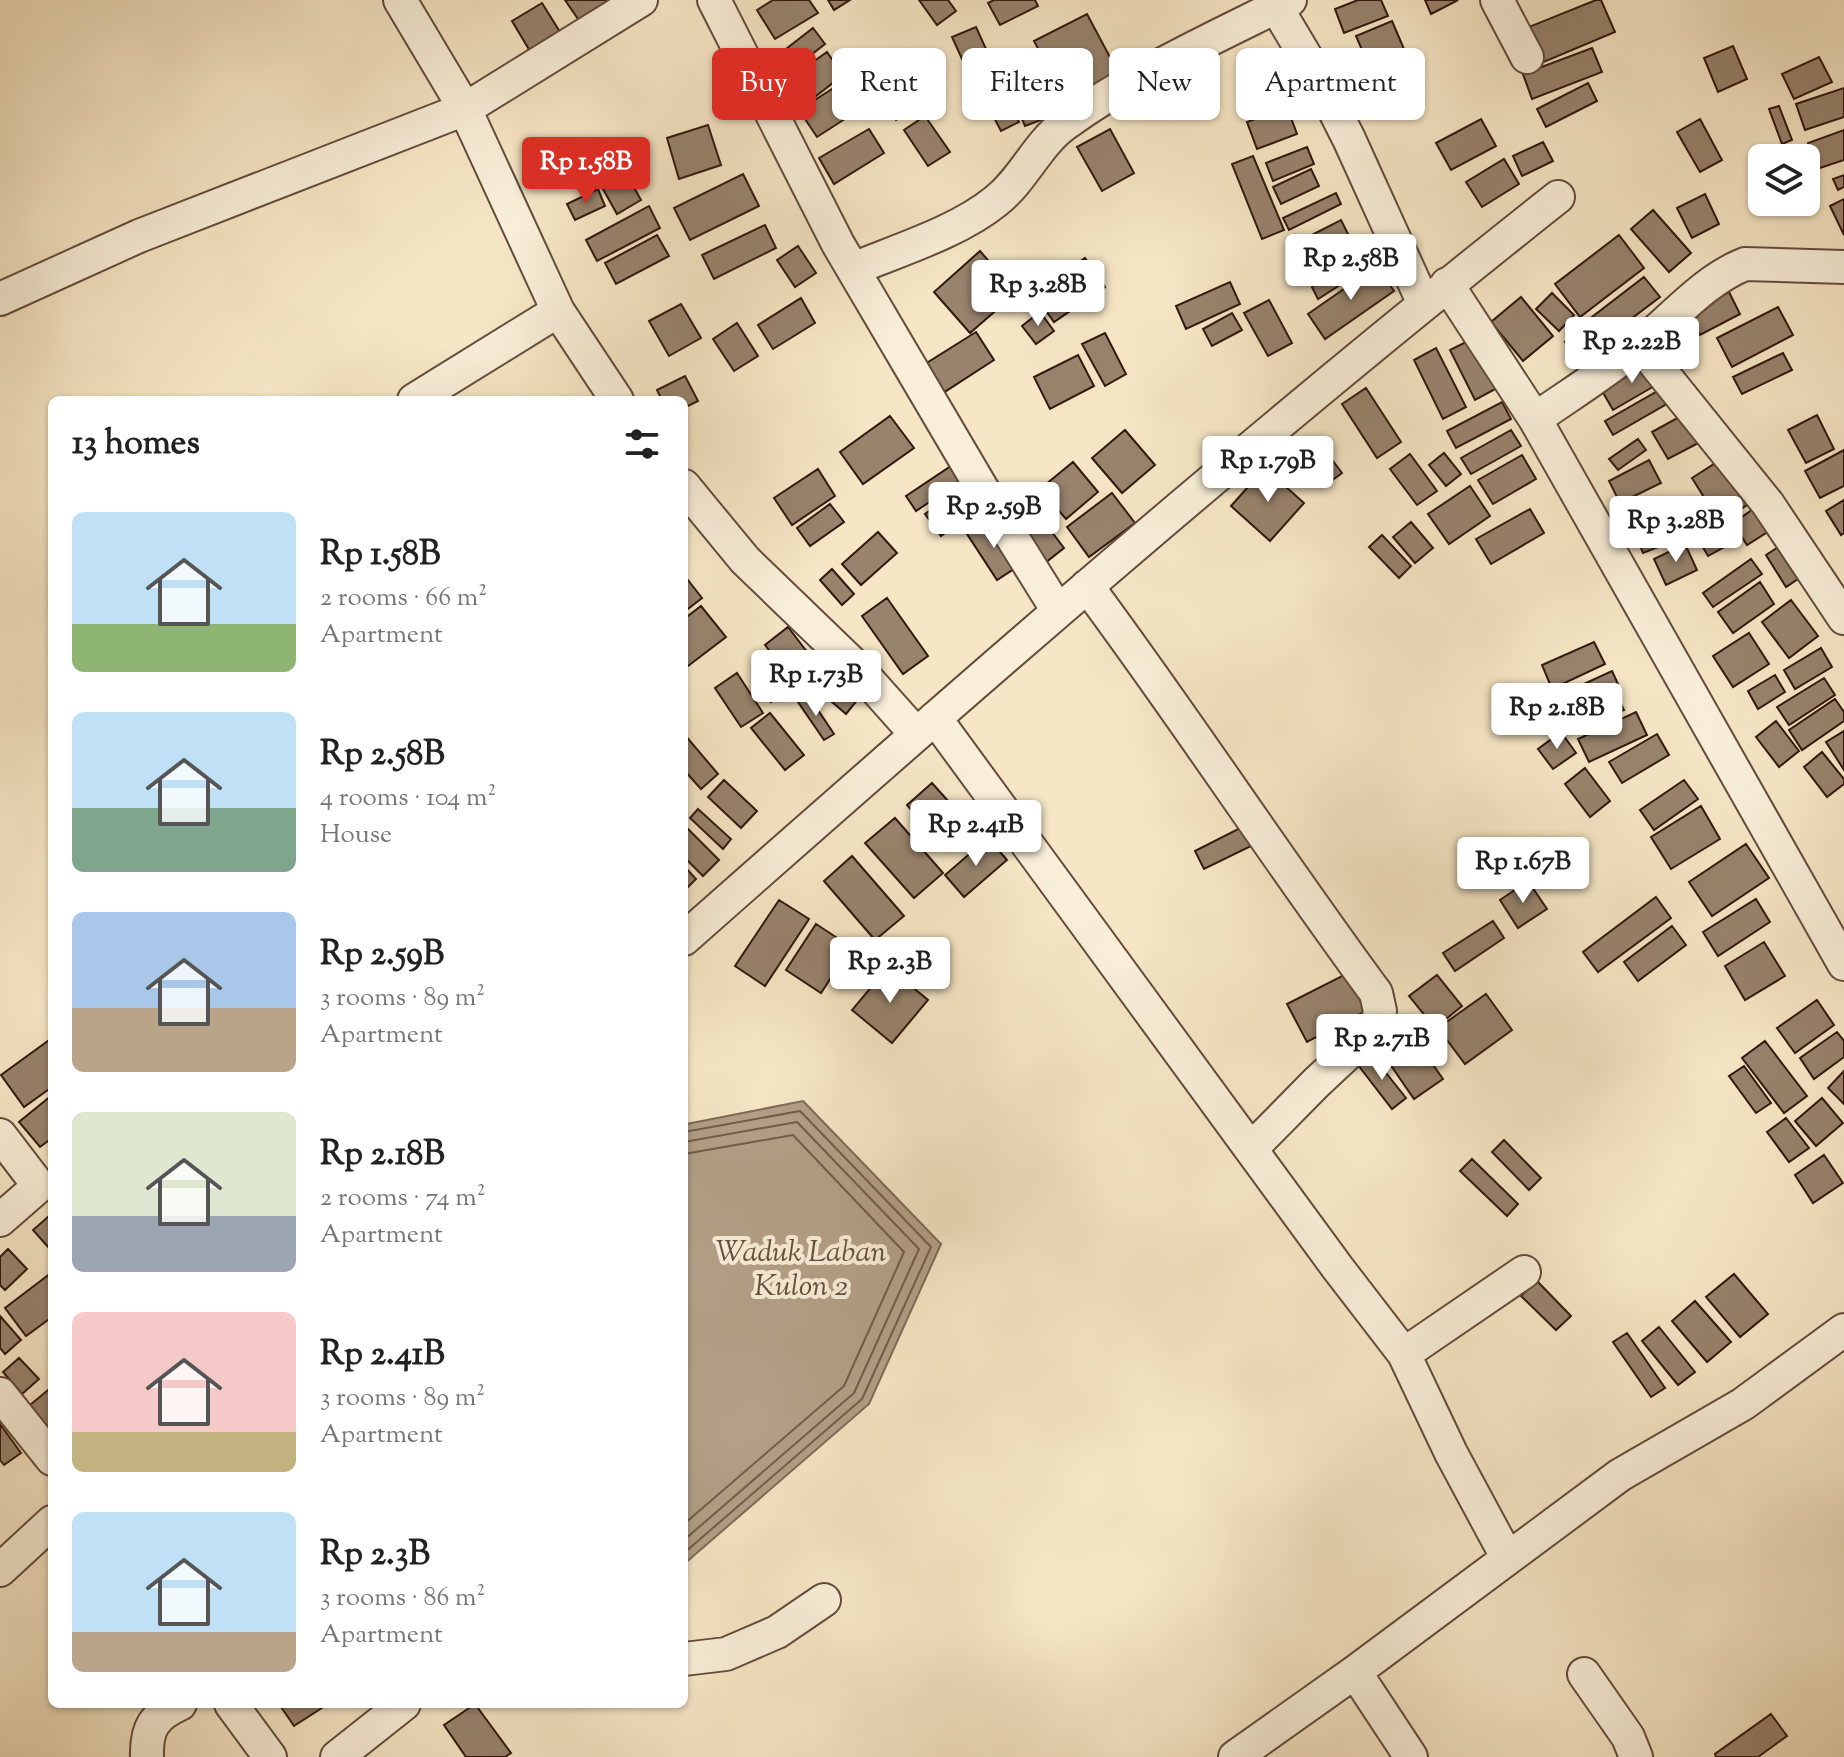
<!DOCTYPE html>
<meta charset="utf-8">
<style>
:root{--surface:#fff;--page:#f6f6f6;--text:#222;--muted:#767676;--accent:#d93025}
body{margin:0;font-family:"Sorts Mill Goudy",serif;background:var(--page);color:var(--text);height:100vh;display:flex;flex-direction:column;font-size:30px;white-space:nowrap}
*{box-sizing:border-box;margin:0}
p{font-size:26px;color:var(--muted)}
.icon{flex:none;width:44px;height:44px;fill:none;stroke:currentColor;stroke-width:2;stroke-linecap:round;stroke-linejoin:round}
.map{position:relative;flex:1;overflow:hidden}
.drawer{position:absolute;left:48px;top:396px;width:640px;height:1312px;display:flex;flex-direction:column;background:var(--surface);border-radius:12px;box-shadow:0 2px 6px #0004}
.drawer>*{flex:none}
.banner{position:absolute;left:712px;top:48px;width:760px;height:72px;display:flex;gap:16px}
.fabs{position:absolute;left:1748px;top:144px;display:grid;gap:16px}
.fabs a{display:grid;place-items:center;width:72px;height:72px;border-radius:12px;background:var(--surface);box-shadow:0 2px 6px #0004;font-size:40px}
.price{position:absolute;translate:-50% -68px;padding:0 18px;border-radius:8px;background:#fff;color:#222;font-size:26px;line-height:52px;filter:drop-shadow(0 2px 4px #0008)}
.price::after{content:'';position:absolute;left:50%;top:48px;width:24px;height:18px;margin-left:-12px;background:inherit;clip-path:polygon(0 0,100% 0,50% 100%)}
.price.current{background:var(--accent);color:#fff}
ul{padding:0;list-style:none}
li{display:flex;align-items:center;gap:24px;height:200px;padding:0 24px}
li span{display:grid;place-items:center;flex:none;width:224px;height:160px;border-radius:12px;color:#555}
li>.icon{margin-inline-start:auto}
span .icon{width:96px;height:96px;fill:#fffc;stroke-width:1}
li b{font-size:34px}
h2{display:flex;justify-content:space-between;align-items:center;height:96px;padding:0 24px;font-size:34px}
.tag{padding:0 28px;border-radius:12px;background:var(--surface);box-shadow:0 2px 6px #0004;font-size:28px;line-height:72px}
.tag.current{background:var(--accent);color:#fff}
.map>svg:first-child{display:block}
</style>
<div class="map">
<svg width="1844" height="1757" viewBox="0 0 1844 1757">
<rect width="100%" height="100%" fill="#f6e6c5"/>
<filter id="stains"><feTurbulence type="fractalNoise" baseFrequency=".0025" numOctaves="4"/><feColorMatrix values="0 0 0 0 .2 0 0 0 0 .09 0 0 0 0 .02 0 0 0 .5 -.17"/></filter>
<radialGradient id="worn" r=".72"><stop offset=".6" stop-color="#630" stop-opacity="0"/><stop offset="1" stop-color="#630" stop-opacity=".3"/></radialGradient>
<!-- water -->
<path fill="#b3a087" stroke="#7f6a57" stroke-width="2" d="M 803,1101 L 941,1244 L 869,1404 L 684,1564 L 684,1127 L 687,1124 Z"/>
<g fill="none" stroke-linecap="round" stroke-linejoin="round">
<!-- shore -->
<path stroke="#725c4a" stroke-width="2" d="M 684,1132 L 800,1111 L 931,1247 L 862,1399 L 684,1553
M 684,1142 L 797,1122 L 919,1249 L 854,1393 L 684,1540
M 684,1154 L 793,1135 L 904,1252 L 844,1386 L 684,1524"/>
</g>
<!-- building -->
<path fill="#98836d" stroke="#32180e" stroke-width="2" d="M 565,0 L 614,0 L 580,22 Z
M 773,0 L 809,0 L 818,13 L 775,39 L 757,10 Z
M 828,0 L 850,0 L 834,10 Z
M 919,0 L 948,0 L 956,11 L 937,25 Z
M 994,0 L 1035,0 L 1038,6 L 1000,25 L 988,3 Z
M 1358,0 L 1381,0 L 1388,16 L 1344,33 L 1335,9 Z
M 1425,0 L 1458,0 L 1431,14 Z
M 1596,0 L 1601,0 L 1615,32 L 1534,66 L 1519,31 Z
M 542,3 L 560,32 L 530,51 L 512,21 Z
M 1087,14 L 1120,76 L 1067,103 L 1034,41 Z
M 1392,21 L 1404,49 L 1368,64 L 1356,36 Z
M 976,27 L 986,49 L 962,59 L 952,37 Z
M 813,28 L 825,44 L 798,65 L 786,49 Z
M 1733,46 L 1747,79 L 1718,92 L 1704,58 Z
M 1592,48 L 1602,72 L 1532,99 L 1523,74 Z
M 827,52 L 843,75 L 816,96 L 799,72 Z
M 1819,57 L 1832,82 L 1794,99 L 1782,74 Z
M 1304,66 L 1313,90 L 1259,110 L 1250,86 Z
M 859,72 L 876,99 L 817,137 L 799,110 Z
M 1021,73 L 1041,120 L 1025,126 L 1005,80 Z
M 1588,83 L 1597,101 L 1546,127 L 1537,109 Z
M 1000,84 L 1019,122 L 1001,131 L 981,93 Z
M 1844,88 L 1844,117 L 1805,130 L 1796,104 Z
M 912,100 L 917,109 L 896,120 L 891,112 Z
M 1779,106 L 1792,140 L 1782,144 L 1769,109 Z
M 1287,107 L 1297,134 L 1257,149 L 1247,122 Z
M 925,116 L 950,152 L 928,166 L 904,130 Z
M 1481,119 L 1496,146 L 1451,170 L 1436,143 Z
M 1700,119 L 1722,160 L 1700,172 L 1677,132 Z
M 708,125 L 721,165 L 679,179 L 667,138 Z
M 869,129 L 884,153 L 834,184 L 819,158 Z
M 1110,129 L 1134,173 L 1102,191 L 1077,147 Z
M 1844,130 L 1844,160 L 1817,169 L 1808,143 Z
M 1543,142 L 1553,161 L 1522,176 L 1513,156 Z
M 1307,147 L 1314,164 L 1273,181 L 1266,163 Z
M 1253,156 L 1284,230 L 1262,239 L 1232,164 Z
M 1504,159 L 1519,184 L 1482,207 L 1466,182 Z
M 1311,169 L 1319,186 L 1281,204 L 1273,187 Z
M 743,174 L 759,206 L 690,240 L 674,208 Z
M 627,175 L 641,200 L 617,214 L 603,189 Z
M 1844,175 L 1844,187 L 1838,190 L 1833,179 Z
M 598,189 L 605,206 L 575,220 L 567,204 Z
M 1336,193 L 1341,204 L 1289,230 L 1283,218 Z
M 1705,194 L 1719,224 L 1692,238 L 1677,208 Z
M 1844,199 L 1844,235 L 1830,206 Z
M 649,206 L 660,228 L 597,261 L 586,240 Z
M 1653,210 L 1691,253 L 1669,272 L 1631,229 Z
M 1341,220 L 1349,236 L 1307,257 L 1300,241 Z
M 765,225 L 776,248 L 714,279 L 702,255 Z
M 657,235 L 669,256 L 616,284 L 605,263 Z
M 1619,235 L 1644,268 L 1580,317 L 1555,284 Z
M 1356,237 L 1363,248 L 1314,276 L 1307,264 Z
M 798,246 L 816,273 L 795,287 L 777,260 Z
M 980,251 L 1016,293 L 970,333 L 934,292 Z
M 1366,253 L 1373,264 L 1318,299 L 1312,287 Z
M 1085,258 L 1105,287 L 1054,322 L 1034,294 Z
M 1377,266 L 1394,291 L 1325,339 L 1308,314 Z
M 1644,277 L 1660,297 L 1607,337 L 1592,317 Z
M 1230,282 L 1240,304 L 1186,329 L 1176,306 Z
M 1729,292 L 1740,314 L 1700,335 L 1688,313 Z
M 1552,293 L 1574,315 L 1559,331 L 1536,309 Z
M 1521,297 L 1553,336 L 1523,361 L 1491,322 Z
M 801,298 L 815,323 L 773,349 L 758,325 Z
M 1269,300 L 1292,343 L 1268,356 L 1244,313 Z
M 681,304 L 701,338 L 669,356 L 649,321 Z
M 1778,307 L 1793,335 L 1732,367 L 1717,338 Z
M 1040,312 L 1054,331 L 1036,344 L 1022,326 Z
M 1232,313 L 1242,330 L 1212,346 L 1203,329 Z
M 737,323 L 758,356 L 734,371 L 713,339 Z
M 1586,325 L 1599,341 L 1578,358 L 1565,342 Z
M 976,332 L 994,360 L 943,393 L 925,364 Z
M 1105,333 L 1126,374 L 1105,386 L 1082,344 Z
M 1474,338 L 1499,387 L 1475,400 L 1450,350 Z
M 1436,348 L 1466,407 L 1443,419 L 1414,360 Z
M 1783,353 L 1792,370 L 1742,394 L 1733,377 Z
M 1078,355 L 1094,386 L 1050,409 L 1034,377 Z
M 1650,360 L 1663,381 L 1613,410 L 1601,389 Z
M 685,376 L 698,401 L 684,408 L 684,400 L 662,400 L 657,390 Z
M 1670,384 L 1677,398 L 1613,435 L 1605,421 Z
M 1366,388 L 1401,442 L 1377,458 L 1342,404 Z
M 1502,402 L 1511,419 L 1456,448 L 1447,431 Z
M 1690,411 L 1706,439 L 1668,459 L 1652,432 Z
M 1817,415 L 1834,449 L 1806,463 L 1788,430 Z
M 890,416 L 914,448 L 863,484 L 840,452 Z
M 1125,430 L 1155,465 L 1122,493 L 1092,458 Z
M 1511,430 L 1521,446 L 1471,474 L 1461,458 Z
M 1638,439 L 1646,450 L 1618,470 L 1609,459 Z
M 1320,444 L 1342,473 L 1327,484 L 1305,456 Z
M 1844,450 L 1844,486 L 1820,498 L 1805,471 Z
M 1444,453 L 1461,474 L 1446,486 L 1429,465 Z
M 1410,454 L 1437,491 L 1417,505 L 1390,469 Z
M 1522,455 L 1536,479 L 1493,504 L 1478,480 Z
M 1725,457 L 1753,501 L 1720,523 L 1692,478 Z
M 1649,460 L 1661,483 L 1620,503 L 1609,481 Z
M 1073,462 L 1098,492 L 1066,519 L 1040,489 Z
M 954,464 L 964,479 L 916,511 L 906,496 Z
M 1265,468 L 1304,503 L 1270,541 L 1231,506 Z
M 818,469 L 835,496 L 792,525 L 774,498 Z
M 1470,486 L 1490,516 L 1449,544 L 1428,514 Z
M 964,487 L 979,508 L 941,536 L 925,514 Z
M 1112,493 L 1135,523 L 1089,557 L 1067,527 Z
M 1653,498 L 1660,512 L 1633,526 L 1626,513 Z
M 1844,500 L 1844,533 L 1841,535 L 1826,511 Z
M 830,504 L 844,522 L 810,546 L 797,528 Z
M 1759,505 L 1774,528 L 1747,545 L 1733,523 Z
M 1530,509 L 1544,533 L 1491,564 L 1476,539 Z
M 1709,515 L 1726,546 L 1708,556 L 1690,525 Z
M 990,519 L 1020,565 L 997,580 L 967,534 Z
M 1042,519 L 1064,548 L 1045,563 L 1021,534 Z
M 1679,520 L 1686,536 L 1643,553 L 1636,536 Z
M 1411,522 L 1433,548 L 1415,563 L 1393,537 Z
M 878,532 L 897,553 L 861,585 L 842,564 Z
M 1382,535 L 1411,566 L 1399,578 L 1369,547 Z
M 1786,542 L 1807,573 L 1786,587 L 1766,555 Z
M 1685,544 L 1697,570 L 1666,585 L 1654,559 Z
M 1751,559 L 1762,574 L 1713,607 L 1703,593 Z
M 832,569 L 854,594 L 842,605 L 820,580 Z
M 684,575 L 702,598 L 684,612 Z
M 1760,582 L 1774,604 L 1733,633 L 1718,612 Z
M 887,598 L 928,656 L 903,674 L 862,616 Z
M 1791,600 L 1818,636 L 1789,658 L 1762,622 Z
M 701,606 L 726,637 L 684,669 L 684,619 Z
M 788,627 L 811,657 L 788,675 L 765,645 Z
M 1749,633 L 1769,664 L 1733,687 L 1713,656 Z
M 1594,642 L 1605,664 L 1552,689 L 1542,665 Z
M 1821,648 L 1832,667 L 1795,689 L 1784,670 Z
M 828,664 L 863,693 L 846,714 L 811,684 Z
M 770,666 L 788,687 L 771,702 L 753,681 Z
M 1612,671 L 1618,684 L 1568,707 L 1562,694 Z
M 737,673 L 763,713 L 741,727 L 715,688 Z
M 1775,675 L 1785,692 L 1758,709 L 1748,691 Z
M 1824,678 L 1835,695 L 1789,725 L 1777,707 Z
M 1615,692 L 1624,710 L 1580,729 L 1572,711 Z
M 808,695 L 834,734 L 824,740 L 798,702 Z
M 1554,695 L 1566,717 L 1547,727 L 1535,706 Z
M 1835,699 L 1844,712 L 1844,721 L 1802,750 L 1789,730 Z
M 1636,712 L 1647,735 L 1589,762 L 1578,739 Z
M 770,713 L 804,755 L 785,770 L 751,728 Z
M 1776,721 L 1799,751 L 1779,767 L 1756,737 Z
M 1844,731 L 1844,770 L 1826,742 Z
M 1561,732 L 1576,753 L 1553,769 L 1538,749 Z
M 684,734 L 718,774 L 701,789 L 684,770 Z
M 1657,734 L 1669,755 L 1622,783 L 1609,762 Z
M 1822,752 L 1844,779 L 1844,784 L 1827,797 L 1804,767 Z
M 1585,768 L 1610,801 L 1590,817 L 1565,784 Z
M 724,780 L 757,811 L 741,828 L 708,797 Z
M 1684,780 L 1698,799 L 1654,830 L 1640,810 Z
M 932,783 L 973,829 L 947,851 L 907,805 Z
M 1701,806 L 1720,839 L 1671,869 L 1651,837 Z
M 698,809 L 731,839 L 723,849 L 690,818 Z
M 895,818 L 943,873 L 914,898 L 865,843 Z
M 684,825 L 719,860 L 703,876 L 684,857 Z
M 1244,826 L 1253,845 L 1204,869 L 1195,851 Z
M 988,838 L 1007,860 L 964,897 L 945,875 Z
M 1746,844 L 1769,878 L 1712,916 L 1689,882 Z
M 852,856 L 904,916 L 875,940 L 824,881 Z
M 684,866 L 696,879 L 684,891 Z
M 1528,881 L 1547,909 L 1518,928 L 1500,900 Z
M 1656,897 L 1671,918 L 1598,972 L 1583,952 Z
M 1756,899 L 1770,922 L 1718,956 L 1703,932 Z
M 779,900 L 809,919 L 765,986 L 735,966 Z
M 1493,921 L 1504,938 L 1455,971 L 1443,953 Z
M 816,924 L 851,947 L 821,993 L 786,970 Z
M 1672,926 L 1686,945 L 1638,981 L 1624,962 Z
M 1764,942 L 1785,976 L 1745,1000 L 1725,966 Z
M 888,967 L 928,1000 L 892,1043 L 852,1010 Z
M 1346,974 L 1366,1011 L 1307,1042 L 1287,1004 Z
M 1437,975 L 1462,1006 L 1435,1028 L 1409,996 Z
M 1486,994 L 1512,1030 L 1465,1064 L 1438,1028 Z
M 1817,1000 L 1834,1025 L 1795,1053 L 1777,1028 Z
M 1407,1028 L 1443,1079 L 1414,1099 L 1379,1048 Z
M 1837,1032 L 1844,1041 L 1844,1057 L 1814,1079 L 1800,1058 Z
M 52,1038 L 52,1087 L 24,1107 L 1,1075 Z
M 1765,1041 L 1807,1096 L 1784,1113 L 1742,1058 Z
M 1371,1054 L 1406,1098 L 1392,1109 L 1358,1065 Z
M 1744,1066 L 1771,1103 L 1756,1113 L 1729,1076 Z
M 1844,1071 L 1844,1104 L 1828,1088 Z
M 52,1095 L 52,1138 L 40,1147 L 19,1122 Z
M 1822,1098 L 1843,1123 L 1816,1146 L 1795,1121 Z
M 1786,1118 L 1809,1148 L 1789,1162 L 1767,1132 Z
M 1504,1140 L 1541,1178 L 1529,1190 L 1492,1152 Z
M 1824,1155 L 1843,1183 L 1813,1203 L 1795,1175 Z
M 1472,1159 L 1518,1204 L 1507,1216 L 1460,1171 Z
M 49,1216 L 52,1219 L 52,1245 L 49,1248 L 33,1230 Z
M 8,1249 L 27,1269 L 5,1290 L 0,1285 L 0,1257 Z
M 51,1273 L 52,1317 L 26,1336 L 5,1308 Z
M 1734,1274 L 1768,1314 L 1740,1337 L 1706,1297 Z
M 1537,1281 L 1571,1316 L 1556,1330 L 1521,1296 Z
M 1695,1301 L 1731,1342 L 1707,1362 L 1672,1321 Z
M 0,1316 L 21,1340 L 5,1354 L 0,1348 Z
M 1659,1327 L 1695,1372 L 1678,1385 L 1642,1341 Z
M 1627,1333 L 1665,1388 L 1651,1397 L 1613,1342 Z
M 19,1358 L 39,1379 L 22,1394 L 3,1372 Z
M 48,1390 L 52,1394 L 52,1434 L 29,1406 Z
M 0,1424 L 21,1453 L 4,1465 L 0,1460 Z
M 279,1704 L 328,1704 L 294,1726 Z
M 475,1704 L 511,1753 L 505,1757 L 466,1757 L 444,1725 Z
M 1771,1714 L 1787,1736 L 1758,1757 L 1716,1757 L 1715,1754 Z"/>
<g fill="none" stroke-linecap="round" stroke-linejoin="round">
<!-- minor casing -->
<g stroke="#634c3c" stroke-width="36">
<path id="minor" d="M 400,0 L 465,109 L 558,311 L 617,400
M 714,0 L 838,244 L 987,497 L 1058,611
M 1272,0 L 1316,74 L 1349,139 L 1424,304
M 1497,0 L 1527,57
M 853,269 C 899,250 958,232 996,201 C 1024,179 1037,144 1065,124 C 1134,74 1214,38 1290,0
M 1447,284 L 1535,419 L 1844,964
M 0,299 L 139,236 L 465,109 L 641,0
M 1640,345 L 1768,504 L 1844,618
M 414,400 L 558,311
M 1535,419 C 1571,394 1608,371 1642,343 C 1675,316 1705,280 1745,264 L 1844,267
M 684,486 L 745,560 L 859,670 L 916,734
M 1087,586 C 1186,719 1277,859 1376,993 L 1380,1011 L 1377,1026 L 1316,1083 L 1252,1148
M 935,718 L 1337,1267 L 1404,1354 L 1451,1453 L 1507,1557
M 684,939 C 970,686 1258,434 1558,197
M 0,1135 L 39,1186 L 0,1220
M 1404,1354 L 1524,1272
M 0,1394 L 52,1459
M 0,1570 L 52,1522
M 684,1659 L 726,1654 L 777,1632 L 824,1600
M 1355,1672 L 1411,1757
M 1584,1674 L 1628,1737 L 1636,1757
M 231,1704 L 270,1757
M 147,1757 C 146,1728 154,1716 180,1704
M 337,1757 L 404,1704
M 1235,1757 L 1355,1672 L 1620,1475 L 1743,1404 L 1844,1330"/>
</g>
<!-- minor -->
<use href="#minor" stroke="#f9efd9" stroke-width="32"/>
</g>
<g text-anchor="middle" stroke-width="8" stroke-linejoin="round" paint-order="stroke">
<!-- water labels -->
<g font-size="30" font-style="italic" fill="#664e3e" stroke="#f9efd9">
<text x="801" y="1261">Waduk Laban<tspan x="801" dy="34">Kulon 2</tspan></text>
</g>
</g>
<rect width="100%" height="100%" filter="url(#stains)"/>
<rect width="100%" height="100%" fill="url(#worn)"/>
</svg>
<div class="fabs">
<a><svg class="icon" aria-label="layers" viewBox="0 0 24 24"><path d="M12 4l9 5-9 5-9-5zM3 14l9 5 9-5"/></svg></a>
</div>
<b class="price current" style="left:586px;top:205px">Rp 1.58B</b>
<b class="price" style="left:1351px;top:302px">Rp 2.58B</b>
<b class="price" style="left:1038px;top:328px">Rp 3.28B</b>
<b class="price" style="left:1632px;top:385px">Rp 2.22B</b>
<b class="price" style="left:1268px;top:504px">Rp 1.79B</b>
<b class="price" style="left:994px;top:550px">Rp 2.59B</b>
<b class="price" style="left:1676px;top:564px">Rp 3.28B</b>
<b class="price" style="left:816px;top:718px">Rp 1.73B</b>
<b class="price" style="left:1557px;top:751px">Rp 2.18B</b>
<b class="price" style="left:976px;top:868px">Rp 2.41B</b>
<b class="price" style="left:1523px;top:905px">Rp 1.67B</b>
<b class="price" style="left:890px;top:1005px">Rp 2.3B</b>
<b class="price" style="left:1382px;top:1082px">Rp 2.71B</b>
<div class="banner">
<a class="tag current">Buy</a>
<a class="tag">Rent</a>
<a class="tag">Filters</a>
<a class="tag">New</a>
<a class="tag">Apartment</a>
</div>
<section class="drawer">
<h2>13 homes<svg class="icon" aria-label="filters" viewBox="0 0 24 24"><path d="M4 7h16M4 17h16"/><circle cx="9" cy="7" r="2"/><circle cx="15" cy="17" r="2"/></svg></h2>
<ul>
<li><span style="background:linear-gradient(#bfe0f5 70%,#8fb573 0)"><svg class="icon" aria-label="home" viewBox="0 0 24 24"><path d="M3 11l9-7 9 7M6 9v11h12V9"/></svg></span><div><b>Rp 1.58B</b><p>2 rooms · 66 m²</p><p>Apartment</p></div></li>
<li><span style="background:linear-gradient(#bfe0f5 60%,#7fa58c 0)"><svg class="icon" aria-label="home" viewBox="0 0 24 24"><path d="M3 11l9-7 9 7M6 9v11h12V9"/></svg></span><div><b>Rp 2.58B</b><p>4 rooms · 104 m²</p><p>House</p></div></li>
<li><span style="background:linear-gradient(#a9c7e8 60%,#b9a48a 0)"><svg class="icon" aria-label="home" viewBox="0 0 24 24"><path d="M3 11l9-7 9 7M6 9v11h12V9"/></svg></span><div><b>Rp 2.59B</b><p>3 rooms · 89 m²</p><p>Apartment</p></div></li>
<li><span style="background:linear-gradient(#dfe7d0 65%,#9aa5b1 0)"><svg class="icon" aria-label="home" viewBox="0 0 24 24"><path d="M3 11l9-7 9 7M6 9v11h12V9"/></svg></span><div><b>Rp 2.18B</b><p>2 rooms · 74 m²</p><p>Apartment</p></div></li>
<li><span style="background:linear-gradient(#f6c9c9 75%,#c2b280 0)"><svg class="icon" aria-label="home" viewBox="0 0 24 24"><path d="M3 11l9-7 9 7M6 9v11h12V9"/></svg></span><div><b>Rp 2.41B</b><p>3 rooms · 89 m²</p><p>Apartment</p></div></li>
<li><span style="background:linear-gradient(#bfe0f5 75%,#b9a48a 0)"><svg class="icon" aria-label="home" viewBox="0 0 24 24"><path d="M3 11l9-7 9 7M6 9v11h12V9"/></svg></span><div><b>Rp 2.3B</b><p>3 rooms · 86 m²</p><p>Apartment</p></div></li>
</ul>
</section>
</div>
